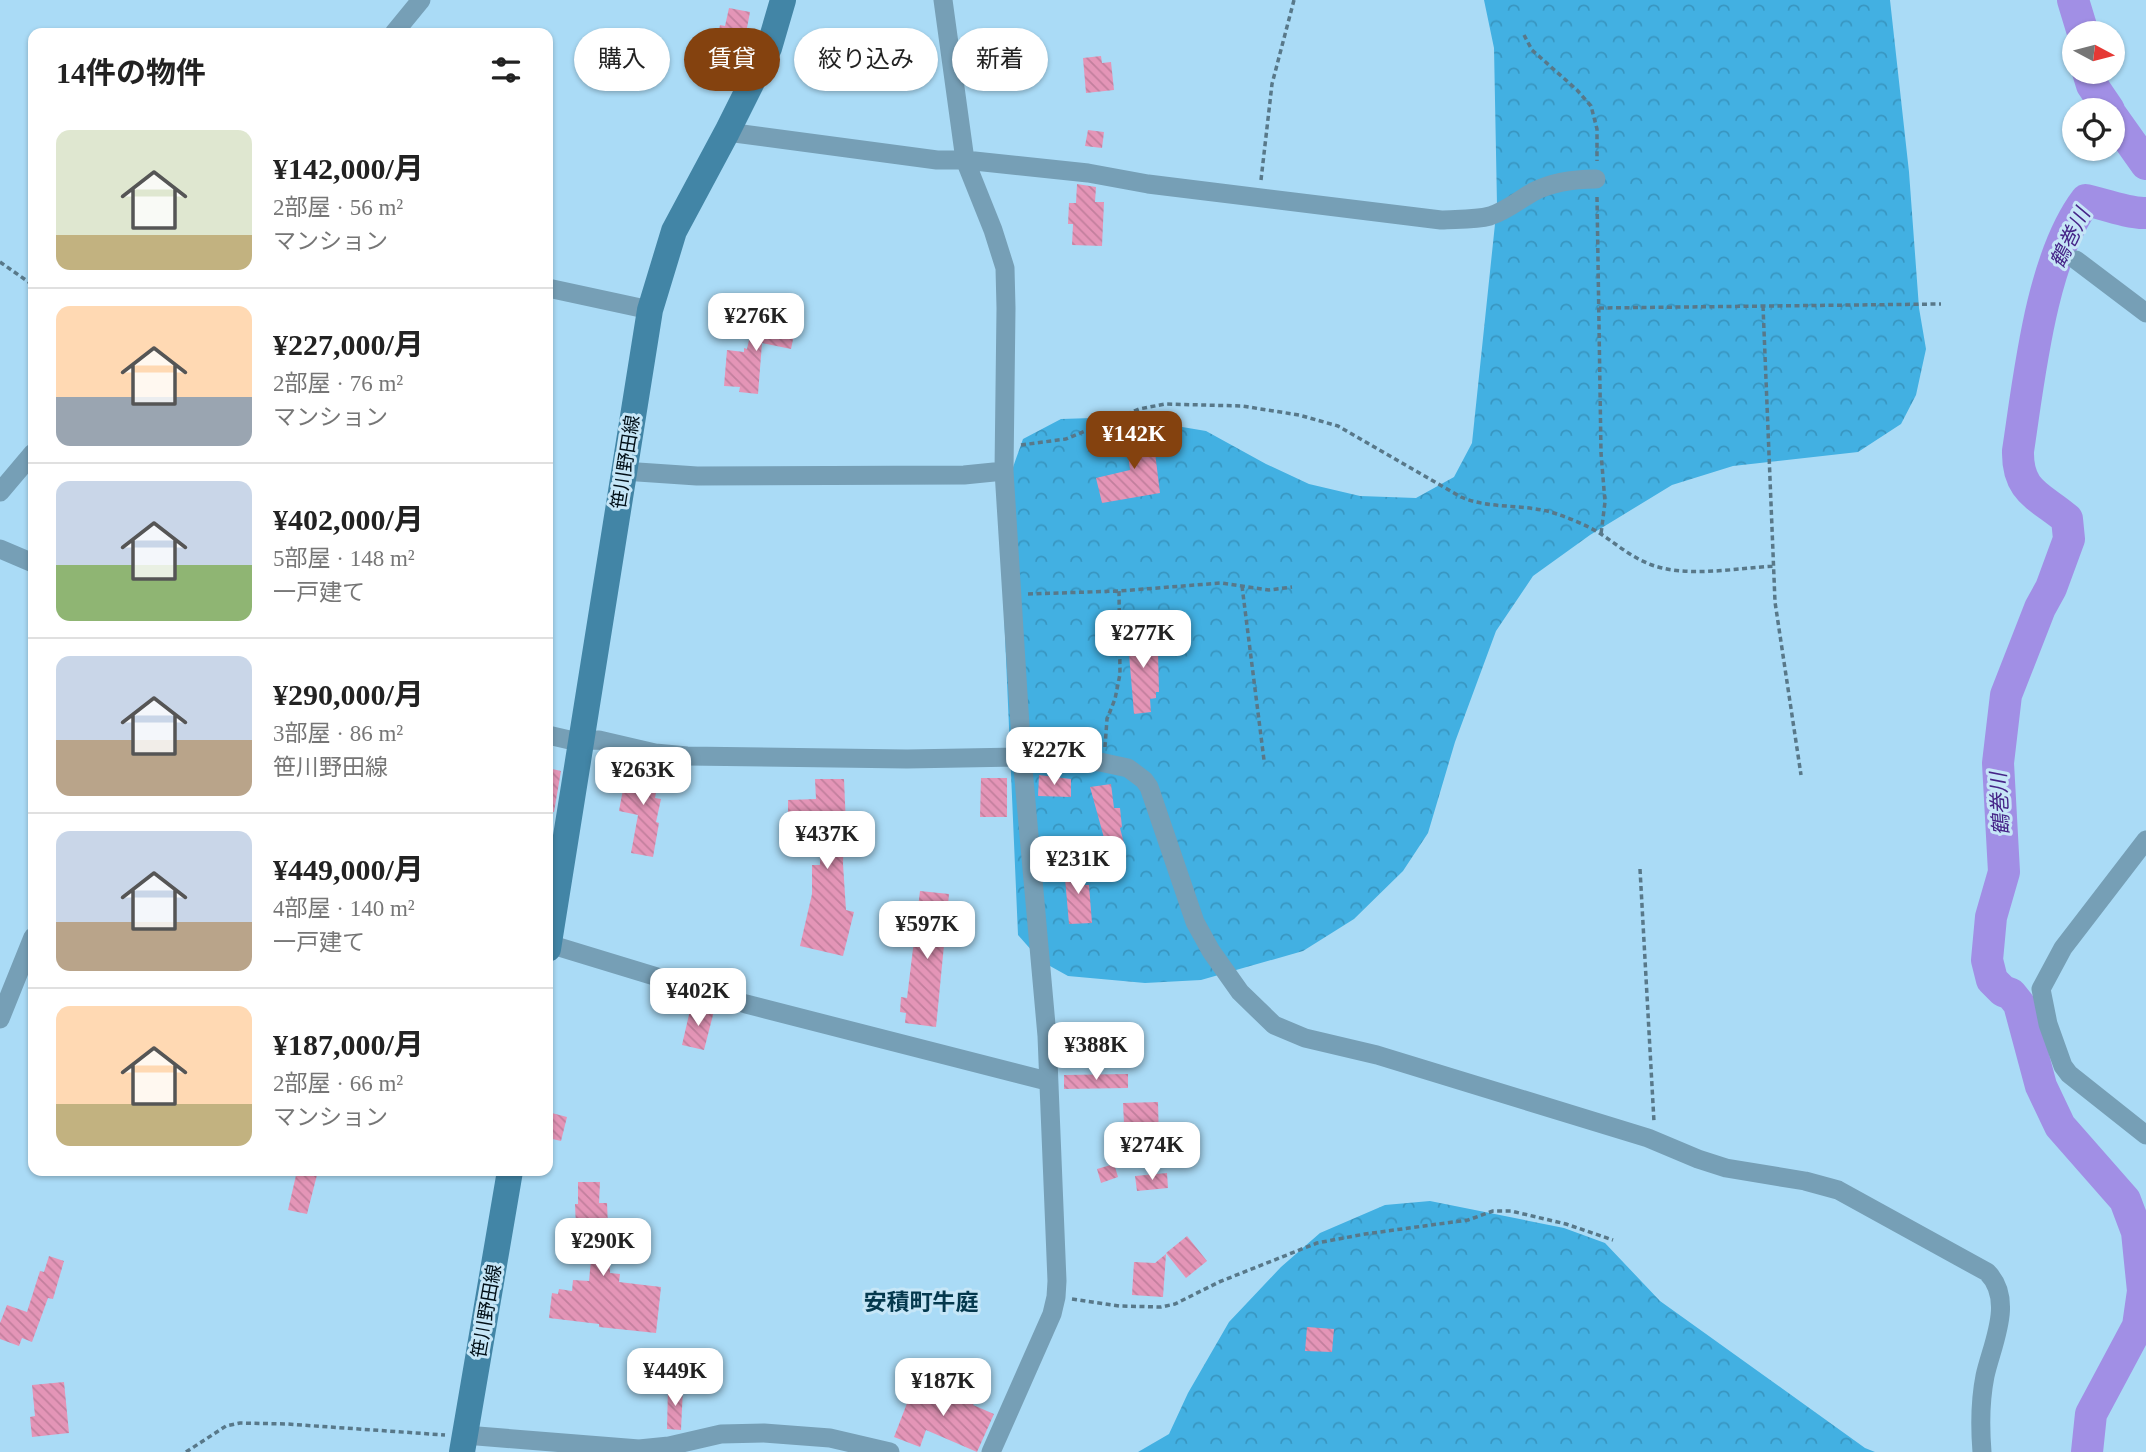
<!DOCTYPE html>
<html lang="ja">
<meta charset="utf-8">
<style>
:root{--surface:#fff;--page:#f2f2f2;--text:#222;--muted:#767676;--line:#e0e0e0;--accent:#84420f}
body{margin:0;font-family:"Times New Roman","Noto Sans JP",serif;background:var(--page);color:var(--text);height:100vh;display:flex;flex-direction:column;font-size:26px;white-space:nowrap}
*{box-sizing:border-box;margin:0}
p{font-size:23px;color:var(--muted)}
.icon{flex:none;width:38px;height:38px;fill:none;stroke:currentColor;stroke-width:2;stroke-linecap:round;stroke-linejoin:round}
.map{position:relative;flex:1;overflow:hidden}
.sheet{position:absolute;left:28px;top:28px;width:525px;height:1148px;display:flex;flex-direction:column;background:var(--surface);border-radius:14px;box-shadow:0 2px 5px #0004}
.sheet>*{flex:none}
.guide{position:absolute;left:574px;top:28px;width:665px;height:63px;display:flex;gap:14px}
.needle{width:46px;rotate:97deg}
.controls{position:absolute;left:2062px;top:21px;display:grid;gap:14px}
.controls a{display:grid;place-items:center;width:63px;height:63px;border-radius:50%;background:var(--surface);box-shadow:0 2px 5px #0004;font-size:35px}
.price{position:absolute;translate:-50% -60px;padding:0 16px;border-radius:14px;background:#fff;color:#222;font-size:23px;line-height:46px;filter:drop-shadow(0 2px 4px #0008)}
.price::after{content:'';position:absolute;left:50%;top:42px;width:21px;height:16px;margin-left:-10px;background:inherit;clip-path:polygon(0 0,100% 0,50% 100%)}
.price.on{background:var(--accent);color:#fff}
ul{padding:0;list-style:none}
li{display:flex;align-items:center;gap:21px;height:175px;padding:0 28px}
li+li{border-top:2px solid var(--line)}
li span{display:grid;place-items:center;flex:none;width:196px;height:140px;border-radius:14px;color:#555}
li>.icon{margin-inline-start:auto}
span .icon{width:84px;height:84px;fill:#fffc;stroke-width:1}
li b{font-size:30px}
h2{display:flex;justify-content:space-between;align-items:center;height:84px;padding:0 28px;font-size:30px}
.tag{padding:0 24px;border-radius:32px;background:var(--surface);box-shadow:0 2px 5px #0004;font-size:24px;line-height:63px}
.tag.on{background:var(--accent);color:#fff}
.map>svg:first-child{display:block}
</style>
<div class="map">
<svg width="2146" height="1452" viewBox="0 0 2146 1452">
<defs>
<pattern id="forest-crowns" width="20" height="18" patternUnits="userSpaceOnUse" patternTransform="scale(1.75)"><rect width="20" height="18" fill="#42b0e2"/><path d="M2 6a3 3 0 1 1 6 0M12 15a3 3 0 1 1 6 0" fill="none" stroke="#3896c1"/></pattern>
<pattern id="building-back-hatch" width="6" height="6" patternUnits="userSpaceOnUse" patternTransform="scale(1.75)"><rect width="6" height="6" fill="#e495b7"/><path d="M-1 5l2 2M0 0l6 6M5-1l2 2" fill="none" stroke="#c27f9d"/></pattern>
</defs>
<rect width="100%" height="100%" fill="#aadbf6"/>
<!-- forest -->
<path fill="url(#forest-crowns)" d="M 1484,0 L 1890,0 L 1909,172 L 1919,308 L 1926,349 L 1916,395 L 1901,424 L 1858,452 L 1733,466 L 1672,485 L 1590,535 L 1533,576 L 1496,631 L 1455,742 L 1428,833 L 1403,871 L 1354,919 L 1303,951 L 1201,980 L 1145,983 L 1068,976 L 1041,961 L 1018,935 L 1002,566 L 1006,487 L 1023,439 L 1061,419 L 1123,417 L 1206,431 L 1266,464 L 1309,484 L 1360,496 L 1416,498 L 1454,477 L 1472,443 L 1497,205 L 1494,48 Z
M 1430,1201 L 1564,1228 L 1605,1243 L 1660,1301 L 1865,1448 L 1875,1452 L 1138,1452 L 1169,1434 L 1188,1393 L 1229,1322 L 1281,1267 L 1320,1233 L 1385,1205 Z"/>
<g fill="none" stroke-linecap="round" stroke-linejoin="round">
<!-- river -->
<path stroke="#a18fe5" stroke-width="32" d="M 2073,0 L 2083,33
M 2088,72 L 2092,85 L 2109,110
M 2112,116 L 2146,164
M 2087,1452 L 2091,1414 L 2138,1326 L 2143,1291 L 2137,1232 L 2125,1200 L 2060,1126 L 2041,1086 L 2019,1004 L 2011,994 L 2003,991 L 1992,980 L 1987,960 L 1991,917 L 2004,872 L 1998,763 L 2006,695 L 2040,608 L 2051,588 L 2069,539 L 2067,519 C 2040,496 2017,492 2018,451 C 2029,379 2041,259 2086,200 C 2103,204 2130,214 2146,213"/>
</g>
<!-- building -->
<path fill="url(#building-back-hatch)" d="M 729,8 L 750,12 L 738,75 L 734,83 L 709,78 L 720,25 L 725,26 Z
M 1101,56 L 1102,63 L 1111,62 L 1114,90 L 1086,93 L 1083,58 Z
M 1088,130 L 1104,132 L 1102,148 L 1085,146 Z
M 1077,184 L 1096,187 L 1095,202 L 1104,202 L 1102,246 L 1072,245 L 1073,224 L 1068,224 L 1069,203 L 1076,203 Z
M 755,313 L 764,314 L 764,318 L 796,325 L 791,349 L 762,343 L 758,394 L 739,392 L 740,387 L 724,386 L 727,350 L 744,352 L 744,348 L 747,349 Z
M 1152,428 L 1160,493 L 1102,503 L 1096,478 L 1130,470 L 1125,431 Z
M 1147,628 L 1149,651 L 1158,651 L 1159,692 L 1156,692 L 1156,698 L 1150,699 L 1151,712 L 1134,714 L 1127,630 Z
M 632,764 L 660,769 L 655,798 L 661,799 L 656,822 L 659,823 L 653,857 L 631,853 L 638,815 L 619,811 L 624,784 L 629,785 Z
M 548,768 L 561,771 L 554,812 L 548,812 Z
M 1039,775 L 1071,779 L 1071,797 L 1038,796 Z
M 981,778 L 1007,778 L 1007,817 L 980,817 Z
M 815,779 L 844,779 L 846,826 L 844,826 L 843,864 L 846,910 L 854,912 L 843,956 L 800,946 L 812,894 L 812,865 L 820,865 L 821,827 L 817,827 L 816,812 L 788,812 L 788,800 L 816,799 Z
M 1111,784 L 1114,808 L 1120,808 L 1122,827 L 1120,828 L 1126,851 L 1109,856 L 1090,787 Z
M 1083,865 L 1085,885 L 1089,885 L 1092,923 L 1069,924 L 1064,867 Z
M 920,891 L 949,894 L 936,1027 L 905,1023 L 906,1013 L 900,1012 L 901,997 L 907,998 Z
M 691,1006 L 714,1011 L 704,1050 L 682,1045 Z
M 1128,1074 L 1128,1088 L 1064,1089 L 1064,1075 Z
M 1158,1102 L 1159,1143 L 1125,1145 L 1123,1103 Z
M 548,1112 L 567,1117 L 561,1141 L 548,1138 Z
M 1114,1164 L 1118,1177 L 1101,1183 L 1097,1169 Z
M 297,1171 L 318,1171 L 307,1214 L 288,1210 Z
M 1167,1173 L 1168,1188 L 1137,1191 L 1135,1176 Z
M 578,1182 L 600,1182 L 599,1203 L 607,1203 L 610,1273 L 620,1274 L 619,1282 L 661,1287 L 656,1333 L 599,1327 L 599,1324 L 549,1318 L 552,1293 L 558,1294 L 559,1289 L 572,1291 L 573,1280 L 589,1281 L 592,1250 L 577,1251 L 575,1204 L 578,1204 Z
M 1187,1236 L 1207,1261 L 1186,1278 L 1166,1253 Z
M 1166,1254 L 1163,1297 L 1132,1295 L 1134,1262 L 1155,1263 Z
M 49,1256 L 64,1261 L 53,1299 L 48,1298 L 32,1342 L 22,1338 L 19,1346 L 0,1339 L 0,1323 L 7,1305 L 27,1312 L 40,1271 L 44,1272 Z
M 1307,1327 L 1334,1329 L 1332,1352 L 1305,1351 Z
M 916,1380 L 960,1396 L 975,1402 L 973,1405 L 994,1414 L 977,1452 L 926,1430 L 920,1447 L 894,1437 Z
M 64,1382 L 69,1433 L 32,1437 L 30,1417 L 35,1416 L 32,1385 Z
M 668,1387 L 683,1387 L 681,1430 L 667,1429 Z"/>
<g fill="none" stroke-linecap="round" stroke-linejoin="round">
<!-- path -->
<path stroke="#587889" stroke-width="3.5" stroke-dasharray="5 3.5" stroke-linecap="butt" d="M 1524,35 L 1532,50 L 1577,90 L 1591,106 L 1597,129 L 1597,161
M 1261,180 L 1272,84 L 1294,0
M 1597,197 L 1601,453 L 1605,502 L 1601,534
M 0,262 L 33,285
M 1763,306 L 1775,602 L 1801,775
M 1599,308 L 1941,304
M 1021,445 L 1066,439 L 1139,409 L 1165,404 L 1242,406 L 1299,415 L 1338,426 L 1461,497 C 1491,510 1526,503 1557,514 C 1572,519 1588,526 1601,534 C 1616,544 1630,556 1647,563 C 1683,579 1736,568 1775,566
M 1242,586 L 1264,760
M 1028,594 L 1119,591 L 1221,583 L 1269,590 L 1292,587
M 1105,747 L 1107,719 L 1115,699 L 1120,674 L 1119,591
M 31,757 L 33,758
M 1640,869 L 1654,1122
M 1072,1299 L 1119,1306 L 1161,1307 L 1175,1304 L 1219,1282 L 1317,1243 L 1365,1234 L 1468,1220 L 1493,1211 L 1511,1211 L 1566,1224 L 1613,1240
M 186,1452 L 226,1426 L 240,1423 L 287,1424 L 445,1435"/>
<!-- street -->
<path stroke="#769fb6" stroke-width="19" d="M 943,0 L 965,160 L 993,230 L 1005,268 L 1006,308 L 1004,471 L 1022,757 L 1047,1036 L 1057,1281 L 1056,1297 L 1052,1314 L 991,1452
M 394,33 L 421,0
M 727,132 L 937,160 L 965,160 L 1088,173 L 1148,184 L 1441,220 C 1457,219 1475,220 1490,216 C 1506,211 1519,200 1533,192 C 1552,182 1575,179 1596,179
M 2076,260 L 2146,313
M 548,288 L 650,310
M 623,471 L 697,476 L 964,475 L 1004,471
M 0,492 L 33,453
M 0,549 L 33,563
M 548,735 L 574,741 L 599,740 L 655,753 L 687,756 L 907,759 L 1022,757 L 1067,760 L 1100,762 L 1128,768 L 1144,780 L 1149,787 L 1195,922 L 1211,951 L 1240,992 L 1274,1025 L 1305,1038 L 1377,1055 L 1648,1138 L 1698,1159 L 1726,1168 L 1805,1181 L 1838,1190 L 1987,1272 C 2015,1300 1992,1344 1985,1376 C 1980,1401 1980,1427 1982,1452
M 2146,840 L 2063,948 L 2041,989 L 2048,1024 L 2063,1066 L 2069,1074 L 2146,1135
M 549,944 L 746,1004 L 1047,1081
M 0,1019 L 33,937
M 465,1435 L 639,1449 L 669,1446 L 721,1434 L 764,1433 L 830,1438 L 890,1452"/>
<!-- secondary -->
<path stroke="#4285a6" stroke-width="26" d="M 548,949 L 650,310 L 674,231 L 727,132 L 769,48 L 783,0
M 462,1452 L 510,1171"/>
</g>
<g text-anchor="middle" stroke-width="6" stroke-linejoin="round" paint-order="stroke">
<!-- street labels -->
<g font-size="19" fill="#000e16" stroke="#c6e6f7">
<text transform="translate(625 462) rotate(-81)" y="7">笹川野田線</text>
<text transform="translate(486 1311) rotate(-80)" y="7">笹川野田線</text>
</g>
<!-- water labels -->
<g font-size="21" font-style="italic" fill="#462588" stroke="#c6e6f7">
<text transform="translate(2070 238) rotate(-64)" y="7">鶴巻川</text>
<text transform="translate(2000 804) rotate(-93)" y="7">鶴巻川</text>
</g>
<!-- quarter labels -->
<g font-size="23" font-weight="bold" fill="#04384d" stroke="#c6e6f7">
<text x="921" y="1310">安積町牛庭</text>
</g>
</g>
</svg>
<div class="controls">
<a><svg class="needle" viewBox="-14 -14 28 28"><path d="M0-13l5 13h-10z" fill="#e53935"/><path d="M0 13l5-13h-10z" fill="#767676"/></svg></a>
<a><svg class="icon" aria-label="locate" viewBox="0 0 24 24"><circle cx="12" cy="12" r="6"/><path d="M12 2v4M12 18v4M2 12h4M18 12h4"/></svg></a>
</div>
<b class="price" style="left:756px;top:353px">¥276K</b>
<b class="price on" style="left:1134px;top:471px">¥142K</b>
<b class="price" style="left:1143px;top:670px">¥277K</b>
<b class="price" style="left:1054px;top:787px">¥227K</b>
<b class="price" style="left:643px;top:807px">¥263K</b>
<b class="price" style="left:827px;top:871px">¥437K</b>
<b class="price" style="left:1078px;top:896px">¥231K</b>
<b class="price" style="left:927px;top:961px">¥597K</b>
<b class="price" style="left:698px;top:1028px">¥402K</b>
<b class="price" style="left:1096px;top:1082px">¥388K</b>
<b class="price" style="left:1152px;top:1182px">¥274K</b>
<b class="price" style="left:603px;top:1278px">¥290K</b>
<b class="price" style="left:675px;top:1408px">¥449K</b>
<b class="price" style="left:943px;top:1418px">¥187K</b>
<div class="guide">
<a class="tag">購入</a>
<a class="tag on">賃貸</a>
<a class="tag">絞り込み</a>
<a class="tag">新着</a>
</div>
<section class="sheet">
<h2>14件の物件<svg class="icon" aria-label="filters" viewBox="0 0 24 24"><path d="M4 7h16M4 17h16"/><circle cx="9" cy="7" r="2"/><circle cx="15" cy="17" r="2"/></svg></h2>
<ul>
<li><span style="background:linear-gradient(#dfe7d0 75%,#c2b280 0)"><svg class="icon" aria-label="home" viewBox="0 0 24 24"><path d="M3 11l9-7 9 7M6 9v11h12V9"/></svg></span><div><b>¥142,000/月</b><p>2部屋 · 56 m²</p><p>マンション</p></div></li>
<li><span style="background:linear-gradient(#ffd9b3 65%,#9aa5b1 0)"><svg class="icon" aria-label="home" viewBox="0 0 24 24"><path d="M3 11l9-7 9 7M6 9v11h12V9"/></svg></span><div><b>¥227,000/月</b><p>2部屋 · 76 m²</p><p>マンション</p></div></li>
<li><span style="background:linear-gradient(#c9d6e8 60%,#8fb573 0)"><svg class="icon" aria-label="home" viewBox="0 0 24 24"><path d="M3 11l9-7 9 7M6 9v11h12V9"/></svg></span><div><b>¥402,000/月</b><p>5部屋 · 148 m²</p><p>一戸建て</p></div></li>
<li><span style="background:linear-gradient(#c9d6e8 60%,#b9a48a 0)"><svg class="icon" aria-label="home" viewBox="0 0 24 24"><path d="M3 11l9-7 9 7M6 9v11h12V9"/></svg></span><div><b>¥290,000/月</b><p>3部屋 · 86 m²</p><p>笹川野田線</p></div></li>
<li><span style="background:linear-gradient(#c9d6e8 65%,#b9a48a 0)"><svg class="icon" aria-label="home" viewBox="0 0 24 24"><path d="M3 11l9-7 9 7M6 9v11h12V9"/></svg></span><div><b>¥449,000/月</b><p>4部屋 · 140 m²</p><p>一戸建て</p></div></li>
<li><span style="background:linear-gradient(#ffd9b3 70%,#c2b280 0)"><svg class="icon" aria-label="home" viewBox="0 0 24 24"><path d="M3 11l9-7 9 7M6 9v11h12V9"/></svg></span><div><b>¥187,000/月</b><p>2部屋 · 66 m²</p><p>マンション</p></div></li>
</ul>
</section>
</div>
